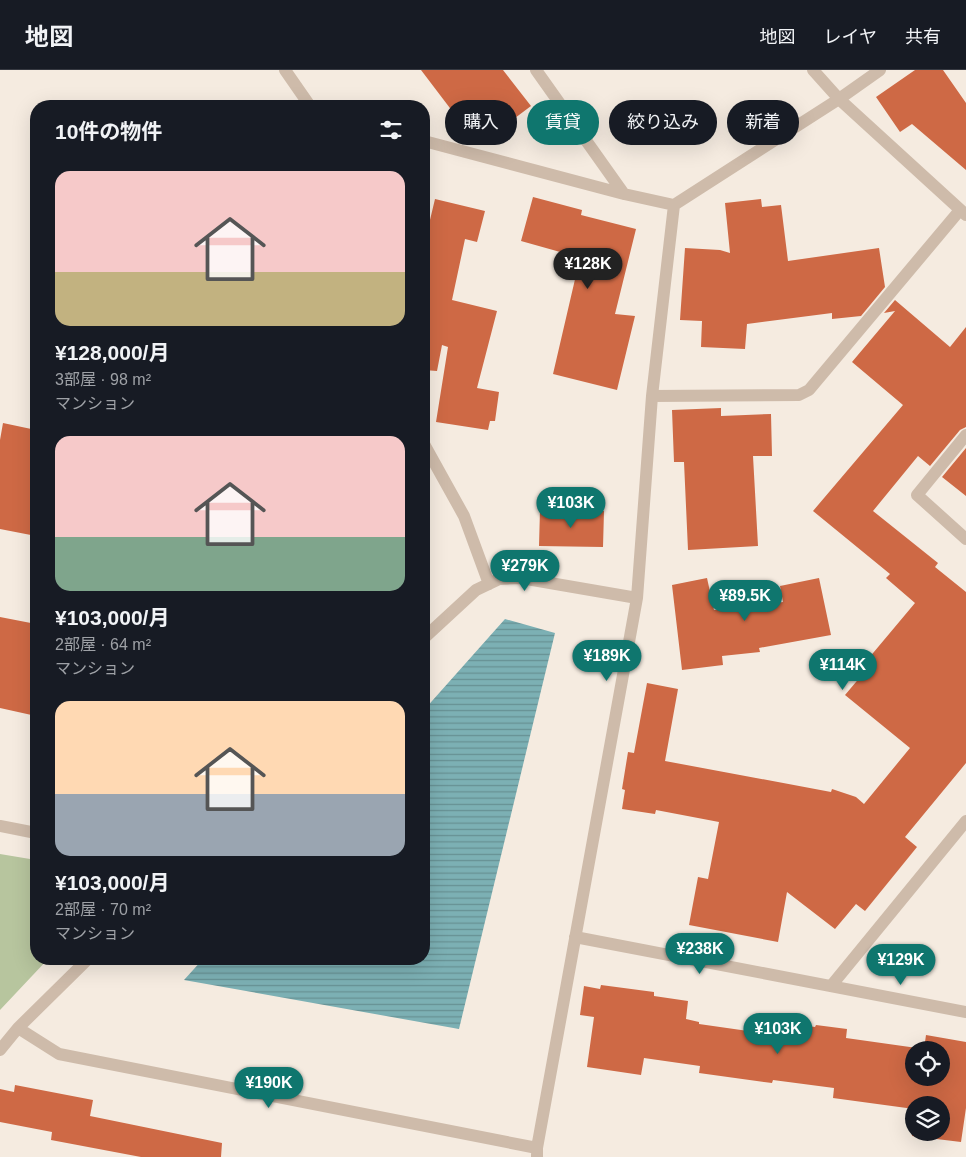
<!DOCTYPE html>
<html lang="ja">
<meta charset="utf-8">
<style>
:root{--surface:#171b24;--page:#242831;--text:#f1f3f6;--muted:#9ea1a6;--line:#363941;--accent:#0f766e}
body{margin:0;font-family:Arial,"Noto Sans JP",sans-serif;background:var(--page);color:var(--text);height:100vh;display:flex;flex-direction:column;font-size:19px;white-space:nowrap}
*{box-sizing:border-box;margin:0}
p{font-size:16px;color:var(--muted)}
.icon{flex:none;width:28px;height:28px;fill:none;stroke:currentColor;stroke-width:2;stroke-linecap:round;stroke-linejoin:round}
.map{position:relative;flex:1;overflow:hidden}
.panel{position:absolute;left:30px;top:30px;width:400px;height:865px;display:flex;flex-direction:column;background:var(--surface);border-radius:20px;box-shadow:0 5px 20px #0002}
.panel>*{flex:none}
.hud{position:absolute;left:445px;top:30px;width:445px;height:45px;display:flex;gap:10px}
.buttons{position:absolute;left:905px;top:971px;display:grid;gap:10px}
.buttons a{display:grid;place-items:center;width:45px;height:45px;border-radius:50%;background:var(--surface);box-shadow:0 5px 20px #0002;font-size:25px}
.price{position:absolute;translate:-50% -42px;padding:0 11px;border-radius:18px;background:var(--accent);color:#fff;font-size:16px;line-height:32px;filter:drop-shadow(0 1px 2px #0008)}
.price::after{content:'';position:absolute;left:50%;top:30px;width:15px;height:11px;margin-left:-8px;background:inherit;clip-path:polygon(0 0,100% 0,50% 100%)}
.price.active{background:#222;color:#fff}
ul{padding:0;list-style:none}
li{display:grid;align-content:center;gap:10px;height:265px;padding:0 25px}
li span{display:grid;place-items:center;height:155px;border-radius:15px;color:#555}
li>.icon{margin-inline-start:auto}
span .icon{width:90px;height:90px;fill:#fffc;stroke-width:1}
li b{font-size:21px}
h2{display:flex;justify-content:space-between;align-items:center;height:60px;padding:0 25px;font-size:21px}
.tag{padding:0 18px;border-radius:22px;background:var(--surface);box-shadow:0 5px 20px #0002;font-size:18px;line-height:45px}
.tag.active{background:var(--accent);color:#fff}
header{display:flex;align-items:center;gap:30px;box-sizing:border-box;height:70px;padding:0 25px;background:var(--surface);border-bottom:1px solid var(--line)}
header strong{font-size:24px}
nav{display:flex;gap:28px;margin-inline-start:auto;font-size:18px}
.map>svg:first-child{display:block}
</style>
<header>
<strong>地図</strong>
<nav><a>地図</a><a>レイヤ</a><a>共有</a></nav>
</header>
<div class="map">
<svg width="966" height="1087" viewBox="0 0 966 1087">
<defs>
<pattern id="water-rules" width="6" height="5" patternUnits="userSpaceOnUse" patternTransform="scale(1.25)"><rect width="6" height="5" fill="#7cb0b4"/><path d="M0 2.5h6" fill="none" stroke="#679093"/></pattern>
</defs>
<rect width="100%" height="100%" fill="#f5ebe0"/>
<!-- park -->
<path fill="#b7c59e" d="M 0,784 L 36,790 L 36,889 L 48,889 L 0,940 Z"/>
<!-- water -->
<path fill="url(#water-rules)" d="M 505,549 L 555,563 L 459,959 L 184,910 L 203,889 L 424,889 L 424,640 Z"/>
<!-- building -->
<path fill="#ce6945" fill-rule="evenodd" d="M 421,0 L 503,0 L 531,36 L 487,69 L 467,44 L 459,50 Z
M 915,0 L 943,0 L 966,33 L 966,100 L 912,54 L 900,62 L 876,27 Z
M 533,127 L 582,140 L 581,145 L 636,159 L 615,244 L 635,246 L 617,320 L 553,304 L 576,205 L 574,205 L 578,187 L 521,171 Z
M 435,129 L 485,141 L 477,172 L 465,169 L 452,230 L 497,241 L 477,318 L 499,322 L 495,351 L 490,351 L 488,360 L 436,352 L 448,277 L 442,275 L 437,301 L 424,300 L 424,175 Z
M 761,129 L 762,137 L 781,135 L 788,191 L 879,178 L 885,217 L 861,246 L 832,249 L 832,243 L 747,254 L 745,279 L 701,277 L 702,251 L 680,250 L 685,178 L 720,180 L 730,183 L 725,133 Z
M 895,230 L 950,277 L 966,257 L 966,357 L 960,360 L 930,396 L 918,386 L 873,441 L 938,493 L 935,497 L 966,522 L 966,693 L 905,767 L 917,777 L 865,841 L 856,834 L 835,859 L 787,822 L 778,872 L 689,855 L 698,807 L 708,809 L 719,752 L 656,740 L 655,744 L 622,739 L 625,720 L 622,719 L 628,682 L 634,683 L 647,613 L 678,619 L 665,691 L 831,722 L 832,719 L 856,727 L 864,734 L 910,678 L 845,625 L 867,599 L 863,595 L 915,533 L 886,508 L 890,504 L 813,441 L 903,335 L 852,292 L 895,241 L 884,243 Z
M 721,338 L 721,346 L 771,344 L 772,386 L 753,386 L 758,476 L 688,480 L 684,392 L 674,392 L 672,340 Z
M 3,353 L 36,360 L 36,466 L 0,459 L 0,370 Z
M 966,378 L 966,426 L 942,407 Z
M 540,440 L 604,441 L 603,477 L 539,476 Z
M 707,508 L 714,540 L 783,532 L 780,516 L 819,508 L 831,565 L 759,578 L 760,582 L 722,586 L 723,595 L 682,600 L 672,515 Z
M 0,547 L 36,554 L 36,646 L 0,638 Z
M 601,915 L 654,922 L 654,926 L 688,931 L 686,949 L 699,952 L 699,954 L 755,962 L 757,949 L 815,957 L 816,955 L 847,959 L 846,968 L 924,979 L 926,965 L 966,972 L 966,1038 L 961,1072 L 912,1066 L 914,1055 L 914,1062 L 941,1062 L 941,1035 L 914,1035 L 914,1039 L 833,1028 L 834,1018 L 773,1010 L 772,1013 L 699,1003 L 700,996 L 644,988 L 641,1005 L 587,997 L 594,947 L 580,945 L 584,916 L 600,919 ZM 914,980 L 941,980 L 941,1008 L 914,1008 Z
M 15,1015 L 93,1030 L 90,1046 L 222,1073 L 221,1087 L 141,1087 L 51,1070 L 52,1062 L 0,1052 L 0,1019 L 14,1022 Z"/>
<g fill="none" stroke-linecap="round" stroke-linejoin="round">
<!-- street -->
<path stroke="#cebbaa" stroke-width="12" d="M 285,0 L 310,36
M 536,0 L 624,124
M 813,0 L 839,29 L 966,145
M 424,71 L 624,124 L 674,135 L 839,29 L 880,0
M 652,326 L 799,325 L 809,320 L 960,140
M 966,365 L 917,425 L 966,469
M 424,374 L 464,446 L 489,514
M 424,568 L 476,520 L 499,509 L 521,508 L 637,528
M 0,756 L 36,763
M 575,867 L 966,942
M 831,916 L 966,751
M 18,958 L 59,984 L 537,1078
M 0,980 L 18,958 L 88,889
M 537,1087 L 537,1078 L 637,528 L 652,326 L 674,135"/>
</g>
</svg>
<div class="buttons">
<a><svg class="icon" aria-label="locate" viewBox="0 0 24 24"><circle cx="12" cy="12" r="6"/><path d="M12 2v4M12 18v4M2 12h4M18 12h4"/></svg></a>
<a><svg class="icon" aria-label="layers" viewBox="0 0 24 24"><path d="M12 4l9 5-9 5-9-5zM3 14l9 5 9-5"/></svg></a>
</div>
<b class="price active" style="left:588px;top:220px">¥128K</b>
<b class="price" style="left:571px;top:459px">¥103K</b>
<b class="price" style="left:525px;top:522px">¥279K</b>
<b class="price" style="left:745px;top:552px">¥89.5K</b>
<b class="price" style="left:607px;top:612px">¥189K</b>
<b class="price" style="left:843px;top:621px">¥114K</b>
<b class="price" style="left:700px;top:905px">¥238K</b>
<b class="price" style="left:901px;top:916px">¥129K</b>
<b class="price" style="left:778px;top:985px">¥103K</b>
<b class="price" style="left:269px;top:1039px">¥190K</b>
<div class="hud">
<a class="tag">購入</a>
<a class="tag active">賃貸</a>
<a class="tag">絞り込み</a>
<a class="tag">新着</a>
</div>
<section class="panel">
<h2>10件の物件<svg class="icon" aria-label="filters" viewBox="0 0 24 24"><path d="M4 7h16M4 17h16"/><circle cx="9" cy="7" r="2"/><circle cx="15" cy="17" r="2"/></svg></h2>
<ul>
<li><span style="background:linear-gradient(#f6c9c9 65%,#c2b280 0)"><svg class="icon" aria-label="home" viewBox="0 0 24 24"><path d="M3 11l9-7 9 7M6 9v11h12V9"/></svg></span><div><b>¥128,000/月</b><p>3部屋 · 98 m²</p><p>マンション</p></div></li>
<li><span style="background:linear-gradient(#f6c9c9 65%,#7fa58c 0)"><svg class="icon" aria-label="home" viewBox="0 0 24 24"><path d="M3 11l9-7 9 7M6 9v11h12V9"/></svg></span><div><b>¥103,000/月</b><p>2部屋 · 64 m²</p><p>マンション</p></div></li>
<li><span style="background:linear-gradient(#ffd9b3 60%,#9aa5b1 0)"><svg class="icon" aria-label="home" viewBox="0 0 24 24"><path d="M3 11l9-7 9 7M6 9v11h12V9"/></svg></span><div><b>¥103,000/月</b><p>2部屋 · 70 m²</p><p>マンション</p></div></li>
</ul>
</section>
</div>
